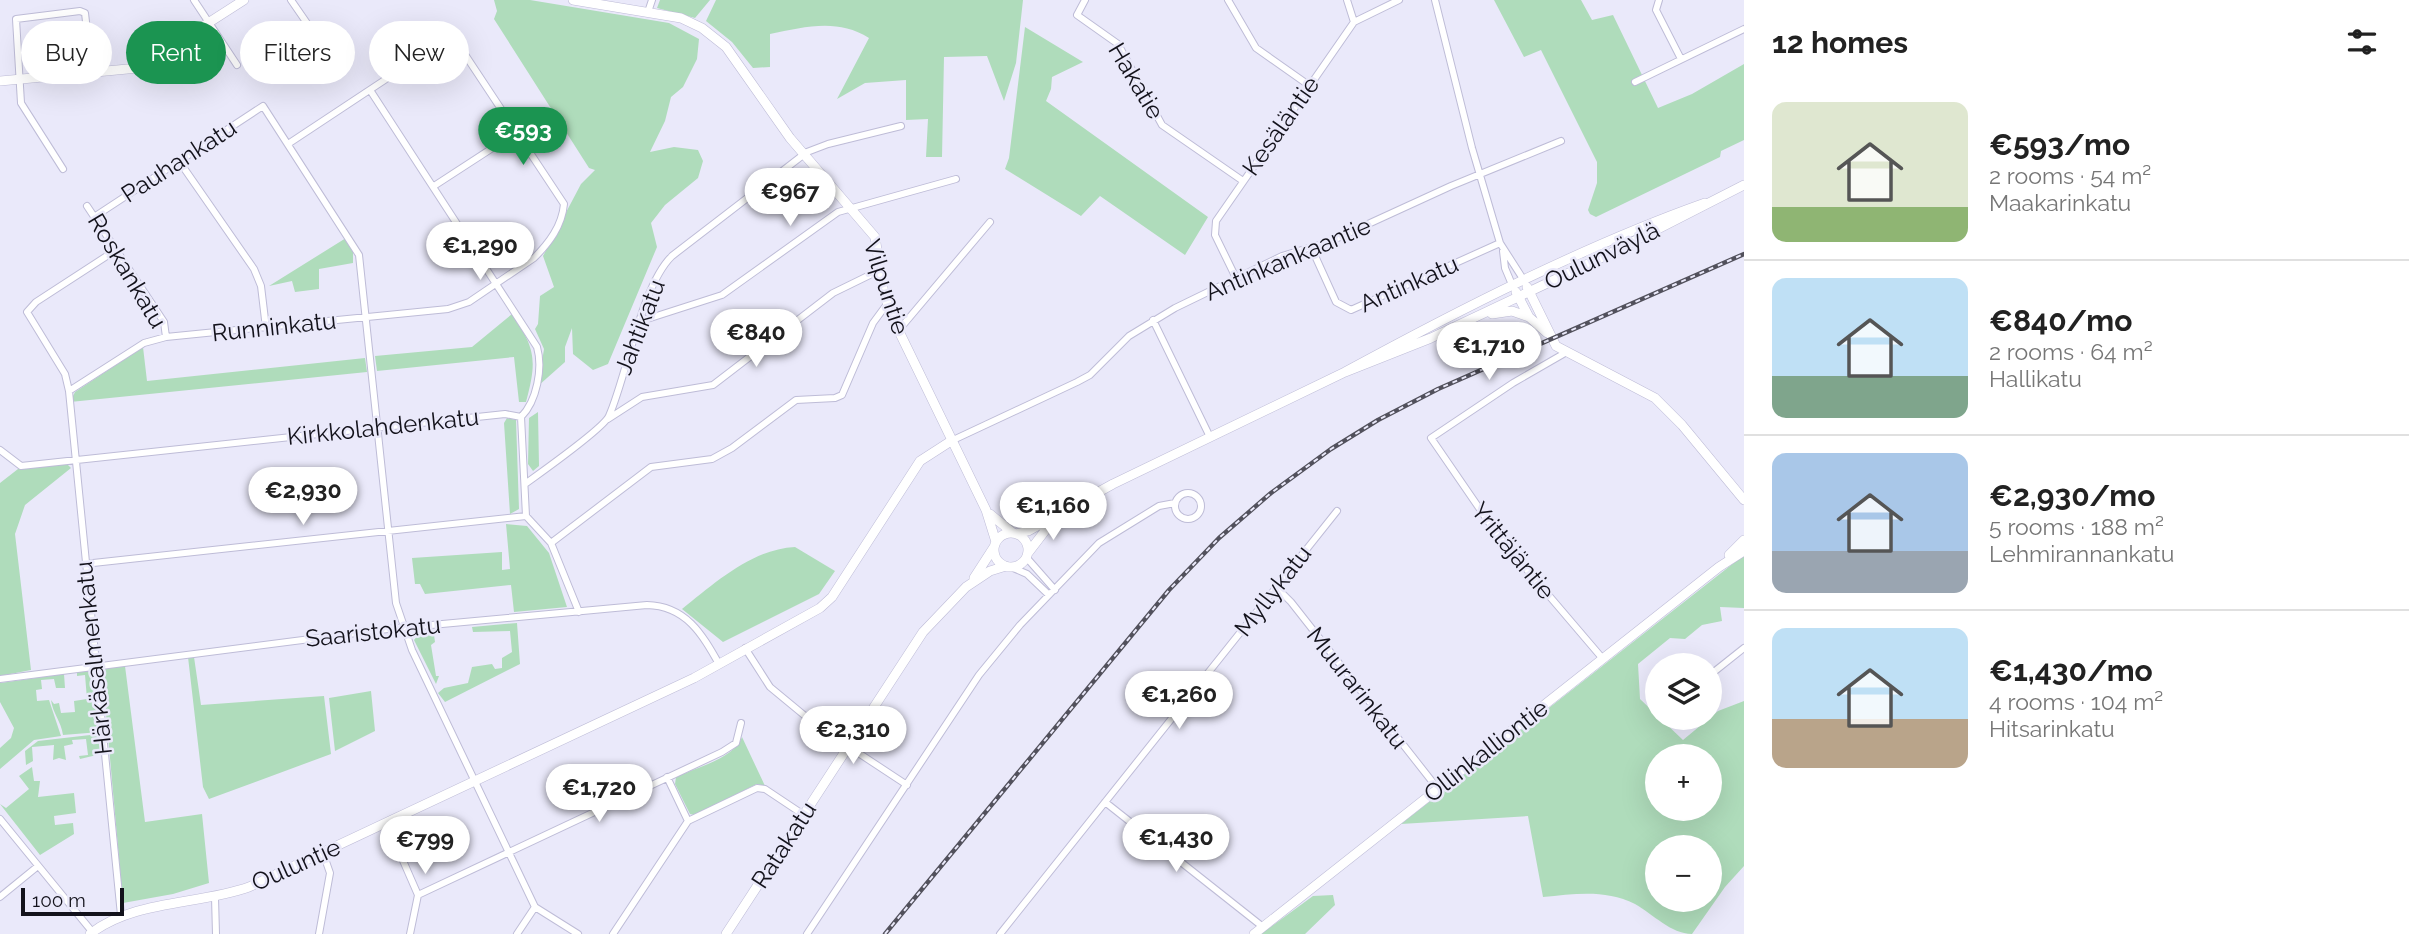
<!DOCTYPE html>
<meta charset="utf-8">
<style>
:root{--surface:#fff;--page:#f2f2f2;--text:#222;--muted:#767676;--line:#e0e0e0;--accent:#1b9451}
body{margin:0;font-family:Raleway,sans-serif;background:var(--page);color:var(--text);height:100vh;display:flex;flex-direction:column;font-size:26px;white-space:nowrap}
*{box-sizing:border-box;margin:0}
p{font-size:23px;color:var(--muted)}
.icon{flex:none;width:38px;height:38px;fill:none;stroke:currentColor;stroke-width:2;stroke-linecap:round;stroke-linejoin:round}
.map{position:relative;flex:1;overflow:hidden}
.panel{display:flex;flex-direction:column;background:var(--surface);width:665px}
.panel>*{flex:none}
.top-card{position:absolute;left:21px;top:21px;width:665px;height:63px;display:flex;gap:14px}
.tools{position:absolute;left:1645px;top:653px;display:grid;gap:14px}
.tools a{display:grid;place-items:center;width:77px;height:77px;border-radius:50%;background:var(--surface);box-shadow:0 7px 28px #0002;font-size:35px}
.scale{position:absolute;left:21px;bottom:18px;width:103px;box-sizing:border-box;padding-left:7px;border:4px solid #13121b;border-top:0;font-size:19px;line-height:24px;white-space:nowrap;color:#13121b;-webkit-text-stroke:5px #eae9fa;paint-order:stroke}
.price{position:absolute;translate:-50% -60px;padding:0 16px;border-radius:24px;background:#fff;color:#222;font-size:23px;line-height:46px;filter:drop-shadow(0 2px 4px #0008)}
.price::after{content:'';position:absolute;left:50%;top:42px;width:21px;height:16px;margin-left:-10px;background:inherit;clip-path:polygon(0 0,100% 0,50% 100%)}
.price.selected{background:var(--accent);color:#fff}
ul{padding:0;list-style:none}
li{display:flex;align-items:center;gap:21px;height:175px;padding:0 28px}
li+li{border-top:2px solid var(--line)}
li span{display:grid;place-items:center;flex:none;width:196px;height:140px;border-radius:14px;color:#555}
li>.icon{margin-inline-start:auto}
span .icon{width:84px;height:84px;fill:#fffc;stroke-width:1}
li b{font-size:30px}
h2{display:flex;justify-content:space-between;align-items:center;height:84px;padding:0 28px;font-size:30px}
.tag{padding:0 24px;border-radius:32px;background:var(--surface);box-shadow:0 7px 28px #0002;font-size:24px;line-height:63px}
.tag.selected{background:var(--accent);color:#fff}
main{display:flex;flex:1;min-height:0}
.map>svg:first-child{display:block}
</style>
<main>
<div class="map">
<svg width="1744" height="934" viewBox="0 0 1744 934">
<rect width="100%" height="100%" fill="#eae9fa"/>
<!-- green -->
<path fill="#afdcbb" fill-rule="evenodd" d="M 494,0 L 530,0 L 669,23 L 699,39 L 697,59 L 683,87 L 671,97 L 665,121 L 650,152 L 674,147 L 698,150 L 703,161 L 698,178 L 665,205 L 651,223 L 657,247 L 608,364 L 593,370 L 573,354 L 572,328 L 565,347 L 565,362 L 538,386 L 544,349 L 535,329 L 538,324 L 540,296 L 554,287 L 543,256 L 581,184 L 595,170 L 589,168 L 494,19 L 497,11 Z
M 660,0 L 710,0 L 695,18 L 657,8 Z
M 716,0 L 1023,0 L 1016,63 L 1004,101 L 987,56 L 944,57 L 942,157 L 926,157 L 928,119 L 906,120 L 906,80 L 865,83 L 837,99 L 869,38 C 837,18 805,27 770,34 L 770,67 L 753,68 L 732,42 L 706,21 Z
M 1494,0 L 1581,0 L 1592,20 L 1613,15 L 1658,108 L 1692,94 L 1744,64 L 1744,140 L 1721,151 L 1720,157 L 1596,217 L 1590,214 L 1588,210 L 1597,183 L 1597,162 L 1541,50 L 1524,57 Z
M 1025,27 L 1083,62 L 1052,77 L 1051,89 L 1046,101 L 1208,217 L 1185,255 L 1100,196 L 1081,216 L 1005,169 L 1009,158 Z
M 346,238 L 353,252 L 353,263 L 319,269 L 319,289 L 295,292 L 292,281 L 269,286 Z
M 512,314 C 536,349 537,361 526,402 L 519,402 L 514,357 L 377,371 L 375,356 L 472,347 Z
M 143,347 L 147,381 L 365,358 L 367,372 L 70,402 L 75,392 Z
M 538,412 L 539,466 L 533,471 L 528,464 L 529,418 Z
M 507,418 L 516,420 L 519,509 L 510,514 L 504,423 Z
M 67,464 L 71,468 L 25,505 L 15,534 L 31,670 L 0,676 L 0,483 L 18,469 Z
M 506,524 L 527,526 L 549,553 L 567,607 L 514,612 L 511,585 L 425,594 L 420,584 L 415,584 L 412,558 L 502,552 L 502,570 L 510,569 Z
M 795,547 L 835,571 L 819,594 L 723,642 L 682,609 C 715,583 752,549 795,547 Z
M 1744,555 L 1744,608 L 1720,607 L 1722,621 L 1702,625 L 1685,639 L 1670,638 L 1638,664 L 1640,699 L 1683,740 L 1718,711 L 1744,701 L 1744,866 L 1725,887 L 1692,934 C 1671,934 1653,914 1635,904 C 1605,889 1575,894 1543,897 L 1528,816 L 1401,824 ZM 1657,756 L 1710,756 L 1710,808 L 1657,808 ZM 1657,847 L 1710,847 L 1710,900 L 1657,900 Z
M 517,623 L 520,664 L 445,702 L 438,693 L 444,688 L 468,683 L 472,667 L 492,664 L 495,669 L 502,668 L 502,658 L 512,652 L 510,631 L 473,632 L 472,627 Z
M 428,631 L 434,635 L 435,642 L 431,645 L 436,676 L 439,676 L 436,684 L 414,640 L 420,633 Z
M 188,657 L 194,657 L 201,705 L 324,696 L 331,754 L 209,799 L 203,787 Z
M 125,666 L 145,822 L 202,814 L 209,883 L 173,894 L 123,903 L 102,669 Z
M 91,671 L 100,732 L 63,735 C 61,721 53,714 51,700 L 54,704 L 59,703 L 61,713 L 75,712 L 74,701 L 87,699 L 85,675 L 77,676 L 77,672 Z
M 64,674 L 65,688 L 56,688 L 54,679 L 41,680 L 42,689 L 36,690 L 37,701 L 49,700 L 61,736 L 34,740 L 0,769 L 0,748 L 11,738 L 14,728 L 0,702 L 0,683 Z
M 371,691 L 375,731 L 335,751 L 329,698 Z
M 99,734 L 101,754 L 80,759 L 79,756 L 88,755 L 86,739 L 72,740 L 73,744 L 64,746 L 66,760 L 59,758 L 53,760 L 54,745 L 32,747 L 33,761 L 26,765 L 25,751 L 38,741 Z
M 742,737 L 765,786 L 757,784 L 694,815 L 690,814 L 675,784 L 676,777 C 695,768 735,758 742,737 Z
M 32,767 L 34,781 L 40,781 L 38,797 L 74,793 L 76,813 L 54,816 L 55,825 L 73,823 L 74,834 L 40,855 L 0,804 L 6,808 L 29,789 L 19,776 Z
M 1333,895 L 1335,905 L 1305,934 L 1261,934 L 1313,896 Z"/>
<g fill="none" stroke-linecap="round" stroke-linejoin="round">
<!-- street casing -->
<g stroke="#bebcd7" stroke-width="8">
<path id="street" d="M 194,0 L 237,65
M 291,0 L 311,29
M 1085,0 L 1077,15 L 1118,44 L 1162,125 L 1243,181
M 1228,0 L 1256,48 L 1310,86
M 1347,0 L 1354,22
M 1435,0 L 1472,148 L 1500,243 L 1525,282
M 1659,0 L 1656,10 L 1681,59
M 648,12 L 652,0
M 1635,82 L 1744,29
M 370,90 L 537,347 C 543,368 537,401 521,417 L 526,516 L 551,543 L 579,612
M 179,161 L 254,269 L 261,286 L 266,328
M 63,169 L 21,103 L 16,19 L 80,11 L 85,13 L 92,74
M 434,186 L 517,132
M 87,206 L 164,322 L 166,337
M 94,217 L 263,106 L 359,255 L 396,603 L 412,650 L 535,907 L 578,934
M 1311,247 L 1336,302 L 1351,310 L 1500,243
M 1503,251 L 1505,268 L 1513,287
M 1236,278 L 1215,235 L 1216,221 L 1354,22 L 1399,0
M 1153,320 L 1210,437
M 641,321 L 722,295 L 838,212 L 956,179
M 898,331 L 990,222
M 1565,353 L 1513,383 L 1431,438 L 1499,537 L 1603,659
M 69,391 L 65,374 L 27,312 L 36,302 L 116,250
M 608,419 L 642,397 L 713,385 L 833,293 L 880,270
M 951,441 L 1077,382 L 1090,375 L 1129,336 L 1175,308 L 1282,256 L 1331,241 L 1451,186 L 1561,141
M 0,450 L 21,466 L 505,414 L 521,417
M 525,484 C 540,473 603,429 609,416 C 627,376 641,286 672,256 L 807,152 L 828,144 L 901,126
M1175 506a13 13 0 1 1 26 0a13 13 0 1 1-26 0Z
M 551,543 L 651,467 L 712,459 L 732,448 L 796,400 L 835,398 L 842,395 L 873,323 L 887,304
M 1026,557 L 1055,590
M 84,564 L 526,516
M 1011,567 L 1027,574 L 1049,595
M 1276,587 L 1291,602 L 1438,789
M 745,648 L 770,687 L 816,725 L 907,785
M 1710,675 L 1744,648
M 0,679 L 388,629 L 647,605 C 686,606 702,634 719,664
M 1656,703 L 1657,703
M 667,777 L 688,821
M 1105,802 L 1263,927
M 0,819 L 94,934
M 387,824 L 418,895 L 410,934
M 418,895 L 722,752 L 736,743 L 741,723
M 0,897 L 38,866
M 215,897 L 216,934
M 121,915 L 69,391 L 144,343 L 166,337 L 448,309 L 469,302 L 534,258 C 549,243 562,226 564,204 L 458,44 L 452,39 L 442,42 L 288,144
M 319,934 L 330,873 L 323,853
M 517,934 L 535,907
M 613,934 L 688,821 L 757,788 L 765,789 L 804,815
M 807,934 L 979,675 L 1020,625 L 1099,543 L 1159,506 L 1175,503
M 1000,934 L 1337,511"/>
</g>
<!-- secondary casing -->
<g stroke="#bebcd7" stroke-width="10">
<path id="secondary" d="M 573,0 L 681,18 L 702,28 L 726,47 L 790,138 L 875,237 L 884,294 L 893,319 L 986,510 L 996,542
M 0,81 L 138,68 L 244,0
M 1705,203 C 1584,246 1457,311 1345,372 L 1431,338 L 1607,255 L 1744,185
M 1527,287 L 1556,346 L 1655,398 L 1682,425 L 1744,500
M 1516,292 L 1529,317 L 1547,333
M 1492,314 L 1512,311 L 1529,317
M 990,514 L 1013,533
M994 550a17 17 0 1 1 34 0a17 17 0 1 1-34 0Z
M 1016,534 L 1028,531 L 1113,484 L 1345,372
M 1028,553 L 1051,523
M 1729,555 L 1744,540
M 974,578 L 994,547
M 90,934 C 133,900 198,905 249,887 L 694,678 L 820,608 L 832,597 L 920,461 L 951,441
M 726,934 L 923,632 L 966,587 L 990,571 L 1006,566
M 1254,934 L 1719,567 L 1744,551"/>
</g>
<!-- street -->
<use href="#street" stroke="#fff" stroke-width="6"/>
<!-- secondary -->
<use href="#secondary" stroke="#fff" stroke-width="9"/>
<!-- rail casing -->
<g stroke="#52515c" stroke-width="4.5">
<path id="rail" d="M 885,934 L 1169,590 L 1219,538 L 1271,493 L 1331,449 L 1378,420 L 1438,389 L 1744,254"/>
</g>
<!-- rail -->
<use href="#rail" stroke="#eae9fa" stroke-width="2" stroke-dasharray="5" stroke-linecap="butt"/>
</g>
<g text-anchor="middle" stroke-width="5" stroke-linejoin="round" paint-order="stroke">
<!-- street labels -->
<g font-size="24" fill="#13121b" stroke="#eae9fa">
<text transform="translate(1136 81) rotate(59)" y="8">Hakatie</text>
<text transform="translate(1281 126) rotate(-55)" y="8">Kesäläntie</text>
<text transform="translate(179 161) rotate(-33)" y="8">Pauhankatu</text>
<text transform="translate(1602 256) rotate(-26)" y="8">Oulunväylä</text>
<text transform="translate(1288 259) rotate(-23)" y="8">Antinkankaantie</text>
<text transform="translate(127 271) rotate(59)" y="8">Roskankatu</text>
<text transform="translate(1409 284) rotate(-24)" y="8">Antinkatu</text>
<text transform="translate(886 287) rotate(72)" y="8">Vilpuntie</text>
<text transform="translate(274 327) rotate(-6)" y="8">Runninkatu</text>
<text transform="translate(640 327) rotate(-69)" y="8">Jahtikatu</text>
<text transform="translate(383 427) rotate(-6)" y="8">Kirkkolahdenkatu</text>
<text transform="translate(1513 551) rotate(51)" y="8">Yrittäjäntie</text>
<text transform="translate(1273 591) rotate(-52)" y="8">Myllykatu</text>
<text transform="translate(373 632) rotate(-6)" y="8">Saaristokatu</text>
<text transform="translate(94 658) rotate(-96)" y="8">Härkäsalmenkatu</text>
<text transform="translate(1357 688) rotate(52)" y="8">Muurarinkatu</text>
<text transform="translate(1486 751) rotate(-38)" y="8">Ollinkalliontie</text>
<text transform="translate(784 845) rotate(-57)" y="8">Ratakatu</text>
<text transform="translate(296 865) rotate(-24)" y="8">Ouluntie</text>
</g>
</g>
</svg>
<div class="tools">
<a><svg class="icon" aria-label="layers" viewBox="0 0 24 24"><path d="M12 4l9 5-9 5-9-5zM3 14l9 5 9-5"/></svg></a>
<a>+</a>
<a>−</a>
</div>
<div class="scale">100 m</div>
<b class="price selected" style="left:523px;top:167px">€593</b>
<b class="price" style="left:790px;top:228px">€967</b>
<b class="price" style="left:480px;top:282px">€1,290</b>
<b class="price" style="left:756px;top:369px">€840</b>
<b class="price" style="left:1489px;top:382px">€1,710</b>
<b class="price" style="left:303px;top:527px">€2,930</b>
<b class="price" style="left:1053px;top:542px">€1,160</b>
<b class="price" style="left:1179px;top:731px">€1,260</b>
<b class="price" style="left:853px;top:766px">€2,310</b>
<b class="price" style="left:599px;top:824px">€1,720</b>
<b class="price" style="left:1176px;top:874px">€1,430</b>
<b class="price" style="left:425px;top:876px">€799</b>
<div class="top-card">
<a class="tag">Buy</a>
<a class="tag selected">Rent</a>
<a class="tag">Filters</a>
<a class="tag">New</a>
</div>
</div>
<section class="panel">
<h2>12 homes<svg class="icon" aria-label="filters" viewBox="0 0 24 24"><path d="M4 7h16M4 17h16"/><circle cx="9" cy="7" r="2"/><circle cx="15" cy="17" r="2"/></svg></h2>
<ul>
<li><span style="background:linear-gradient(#dfe7d0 75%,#8fb573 0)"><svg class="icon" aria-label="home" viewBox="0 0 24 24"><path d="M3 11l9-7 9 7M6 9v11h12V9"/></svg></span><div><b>€593/mo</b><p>2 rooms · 54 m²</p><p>Maakarinkatu</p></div></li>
<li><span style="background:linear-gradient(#bfe0f5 70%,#7fa58c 0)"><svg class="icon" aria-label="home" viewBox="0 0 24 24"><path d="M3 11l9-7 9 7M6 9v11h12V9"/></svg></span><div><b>€840/mo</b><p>2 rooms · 64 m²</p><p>Hallikatu</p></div></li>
<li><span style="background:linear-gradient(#a9c7e8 70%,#9aa5b1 0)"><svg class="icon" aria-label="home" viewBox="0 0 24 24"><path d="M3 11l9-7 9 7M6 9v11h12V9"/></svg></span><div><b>€2,930/mo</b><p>5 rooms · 188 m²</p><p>Lehmirannankatu</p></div></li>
<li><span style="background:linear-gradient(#bfe0f5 65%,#b9a48a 0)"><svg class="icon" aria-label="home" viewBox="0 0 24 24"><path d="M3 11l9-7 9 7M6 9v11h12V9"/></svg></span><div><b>€1,430/mo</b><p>4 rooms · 104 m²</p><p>Hitsarinkatu</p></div></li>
</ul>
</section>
</main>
